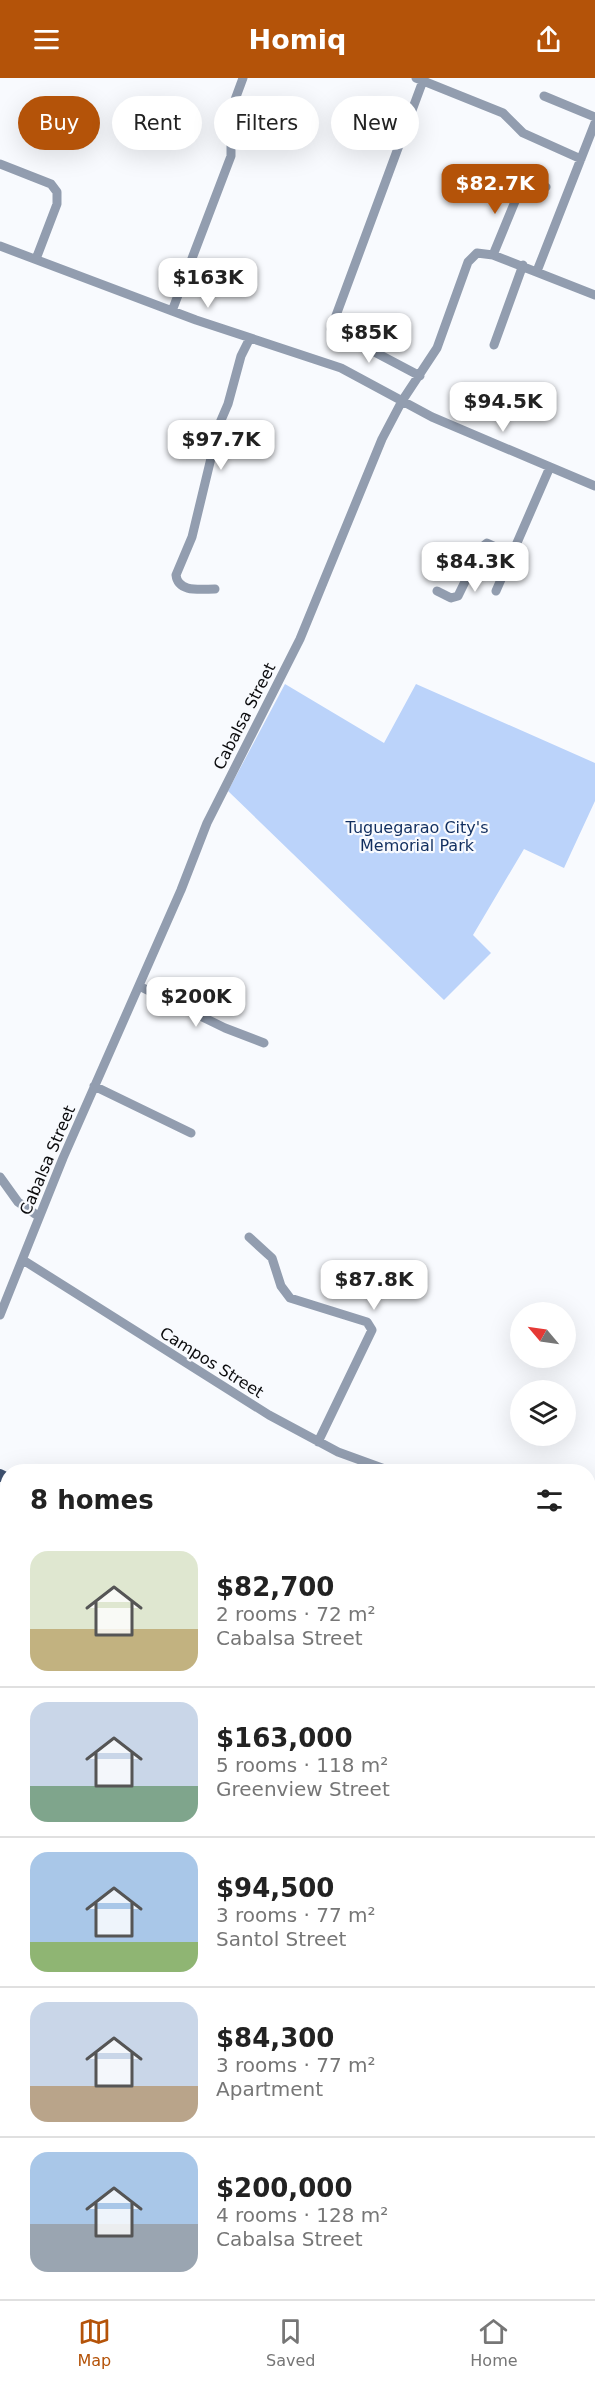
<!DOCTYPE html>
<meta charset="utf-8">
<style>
:root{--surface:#fff;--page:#f2f2f2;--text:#222;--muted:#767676;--line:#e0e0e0;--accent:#b45309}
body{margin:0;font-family:"DejaVu Sans",sans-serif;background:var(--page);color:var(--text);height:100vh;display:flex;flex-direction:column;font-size:22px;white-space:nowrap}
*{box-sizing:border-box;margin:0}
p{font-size:20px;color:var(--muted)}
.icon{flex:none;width:33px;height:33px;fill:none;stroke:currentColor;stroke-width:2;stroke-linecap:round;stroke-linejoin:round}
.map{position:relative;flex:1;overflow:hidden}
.panel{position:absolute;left:0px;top:1386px;width:596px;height:836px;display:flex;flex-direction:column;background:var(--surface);border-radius:24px 24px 0 0;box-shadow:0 6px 24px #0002}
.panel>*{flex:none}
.guide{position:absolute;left:18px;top:18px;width:560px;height:54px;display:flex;gap:12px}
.needle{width:39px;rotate:299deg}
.fabs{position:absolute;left:510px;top:1224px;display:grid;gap:12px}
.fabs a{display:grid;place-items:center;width:66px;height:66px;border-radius:50%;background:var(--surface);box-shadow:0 6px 24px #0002;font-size:30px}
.price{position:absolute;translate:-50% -51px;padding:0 14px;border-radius:12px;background:#fff;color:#222;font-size:20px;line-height:39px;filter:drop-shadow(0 2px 3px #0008)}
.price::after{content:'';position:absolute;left:50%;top:36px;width:18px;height:14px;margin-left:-9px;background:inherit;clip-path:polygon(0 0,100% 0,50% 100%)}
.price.on{background:var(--accent);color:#fff}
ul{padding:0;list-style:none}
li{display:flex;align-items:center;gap:18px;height:150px;padding:0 30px}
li+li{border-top:2px solid var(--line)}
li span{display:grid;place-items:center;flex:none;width:168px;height:120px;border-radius:18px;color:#555}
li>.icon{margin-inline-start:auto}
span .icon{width:72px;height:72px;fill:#fffc;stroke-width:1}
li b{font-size:26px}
h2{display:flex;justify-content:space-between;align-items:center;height:72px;padding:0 30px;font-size:26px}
.chip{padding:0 21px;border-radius:27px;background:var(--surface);box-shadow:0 6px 24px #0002;font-size:21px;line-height:54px}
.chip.on{background:var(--accent);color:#fff}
header{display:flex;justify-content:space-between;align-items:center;height:78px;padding:0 30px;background:var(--accent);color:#fff;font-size:27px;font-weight:600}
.menu{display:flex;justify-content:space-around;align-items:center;height:84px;border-top:2px solid var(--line);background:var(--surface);font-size:16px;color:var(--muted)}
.menu a{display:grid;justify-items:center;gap:3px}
.menu .on{color:var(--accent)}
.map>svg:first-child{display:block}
</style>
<header><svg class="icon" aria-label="menu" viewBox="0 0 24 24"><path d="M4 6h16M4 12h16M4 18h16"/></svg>Homiq<svg class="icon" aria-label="share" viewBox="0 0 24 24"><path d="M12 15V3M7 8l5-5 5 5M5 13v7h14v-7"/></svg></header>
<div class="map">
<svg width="595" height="2221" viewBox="0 0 595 2221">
<rect width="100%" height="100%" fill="#f8fafe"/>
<!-- built -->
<path fill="#e7edf7" d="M 588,1541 L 595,1543 L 595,1657 L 592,1663 L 588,1661 Z
M 588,1914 L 595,1917 L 595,2221 L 259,2221 L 262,2214 L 588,2214 Z"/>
<!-- green -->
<path fill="#bbd3fa" d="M 285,606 L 384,665 L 416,606 L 595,685 L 595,723 L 564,790 L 524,771 L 473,857 L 491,875 L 444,922 L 228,713 Z"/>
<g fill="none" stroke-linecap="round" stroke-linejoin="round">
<!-- minor -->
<path stroke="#929daf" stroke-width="9" d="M 416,0 L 503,35 L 523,55 L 581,81
M 544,18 L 595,39
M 0,86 L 51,106 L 57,114 L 57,126 L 36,181
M 0,168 L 196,242 L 341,290 L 432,339 L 595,408
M 493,177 L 523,104 L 529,103 L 546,109
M 537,193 L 595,45
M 172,233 L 231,78 L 231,62 L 226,46 L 243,0
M 494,267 L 523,187
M 420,298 L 331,251 L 424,0
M 215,511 C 201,511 178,515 176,497 L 192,459 L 219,347 L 228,326 L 241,278 L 250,260
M 437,513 L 451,520 L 458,518 L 482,469 L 487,465 L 513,477
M 496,513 L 550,389
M 139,908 L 225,950 L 264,965
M 94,1008 L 191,1055
M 0,1099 L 18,1124 L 38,1138
M 249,1159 L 272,1180 L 281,1208 L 290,1220 L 367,1244 L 372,1252 L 318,1364
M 23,1182 L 269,1337 L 338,1374 L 393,1394
M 0,1237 L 63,1080 L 181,812 L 207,745 L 300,561 L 382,361 L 402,323 L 437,270 L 468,184 L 477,175 L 493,177 L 595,217
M 588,1445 L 595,1447
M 588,1492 L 595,1474
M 0,1790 L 8,1774
M 0,1867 L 8,1870
M 0,1941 L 8,1922
M 0,2202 L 8,2183"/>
<!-- major -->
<path stroke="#3f5270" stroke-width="12" d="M 0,1397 L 8,1401
M 588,1668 L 595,1671"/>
</g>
<g text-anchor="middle" stroke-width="4.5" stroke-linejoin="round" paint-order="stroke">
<!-- street labels -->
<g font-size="16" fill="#0b0b0d" stroke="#f8fafe">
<text transform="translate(244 638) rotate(-63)" y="6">Cabalsa Street</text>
<text transform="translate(47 1082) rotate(-67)" y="6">Cabalsa Street</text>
<text transform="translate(212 1284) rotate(32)" y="6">Campos Street</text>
</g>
<!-- park labels -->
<g font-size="16" fill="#102e5f" stroke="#f8fafe">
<text x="417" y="755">Tuguegarao City's<tspan x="417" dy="18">Memorial Park</tspan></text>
</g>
</g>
</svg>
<div class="fabs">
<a><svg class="needle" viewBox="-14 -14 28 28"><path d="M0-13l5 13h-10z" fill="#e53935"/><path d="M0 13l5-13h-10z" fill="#767676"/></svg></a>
<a><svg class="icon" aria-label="layers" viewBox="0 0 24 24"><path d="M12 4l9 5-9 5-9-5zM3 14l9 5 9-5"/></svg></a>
</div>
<b class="price on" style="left:495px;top:137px">$82.7K</b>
<b class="price" style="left:208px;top:231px">$163K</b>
<b class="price" style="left:369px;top:286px">$85K</b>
<b class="price" style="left:503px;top:355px">$94.5K</b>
<b class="price" style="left:221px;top:393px">$97.7K</b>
<b class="price" style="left:475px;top:515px">$84.3K</b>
<b class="price" style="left:196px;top:950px">$200K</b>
<b class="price" style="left:374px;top:1233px">$87.8K</b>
<div class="guide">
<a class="chip on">Buy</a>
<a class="chip">Rent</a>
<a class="chip">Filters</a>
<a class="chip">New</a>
</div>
<section class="panel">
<h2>8 homes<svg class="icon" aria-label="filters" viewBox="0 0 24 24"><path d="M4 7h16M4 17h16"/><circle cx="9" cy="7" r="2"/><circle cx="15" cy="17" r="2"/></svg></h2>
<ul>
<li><span style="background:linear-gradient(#dfe7d0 65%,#c2b280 0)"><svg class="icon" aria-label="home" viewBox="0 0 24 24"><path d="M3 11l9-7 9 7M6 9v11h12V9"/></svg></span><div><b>$82,700</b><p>2 rooms · 72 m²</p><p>Cabalsa Street</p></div></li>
<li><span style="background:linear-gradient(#c9d6e8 70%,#7fa58c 0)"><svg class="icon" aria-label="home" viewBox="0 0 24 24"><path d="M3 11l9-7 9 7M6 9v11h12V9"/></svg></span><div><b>$163,000</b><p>5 rooms · 118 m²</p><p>Greenview Street</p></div></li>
<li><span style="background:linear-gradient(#a9c7e8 75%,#8fb573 0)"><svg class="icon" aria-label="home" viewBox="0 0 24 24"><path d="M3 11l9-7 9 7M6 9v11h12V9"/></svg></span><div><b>$94,500</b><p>3 rooms · 77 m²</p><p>Santol Street</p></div></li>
<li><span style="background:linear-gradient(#c9d6e8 70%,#b9a48a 0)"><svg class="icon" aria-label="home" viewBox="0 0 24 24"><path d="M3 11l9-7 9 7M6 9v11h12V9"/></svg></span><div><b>$84,300</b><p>3 rooms · 77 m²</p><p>Apartment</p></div></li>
<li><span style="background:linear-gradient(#a9c7e8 60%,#9aa5b1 0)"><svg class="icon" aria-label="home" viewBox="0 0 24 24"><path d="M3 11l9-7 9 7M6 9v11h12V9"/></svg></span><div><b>$200,000</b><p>4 rooms · 128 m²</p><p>Cabalsa Street</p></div></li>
</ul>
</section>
</div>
<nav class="menu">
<a class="on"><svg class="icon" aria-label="map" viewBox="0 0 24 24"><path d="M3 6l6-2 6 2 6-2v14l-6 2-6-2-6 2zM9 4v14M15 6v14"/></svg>Map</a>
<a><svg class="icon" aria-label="saved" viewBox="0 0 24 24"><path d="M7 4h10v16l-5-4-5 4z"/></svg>Saved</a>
<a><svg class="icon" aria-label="home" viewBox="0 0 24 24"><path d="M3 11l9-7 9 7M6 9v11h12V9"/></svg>Home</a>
</nav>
